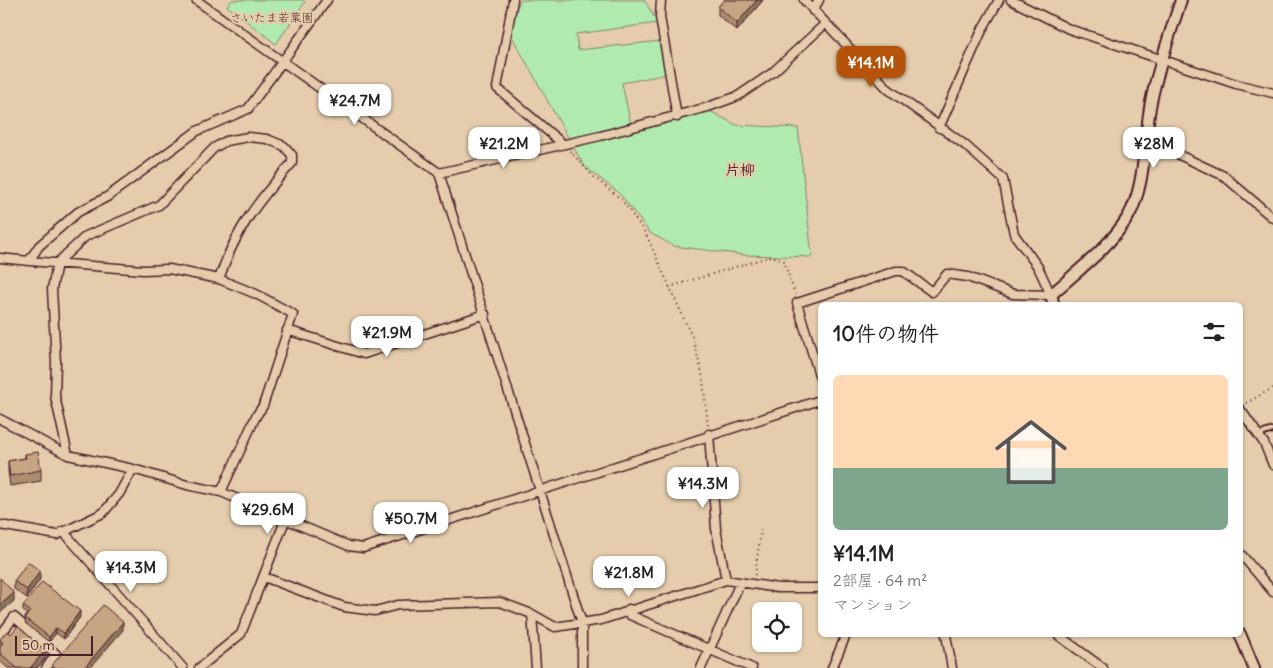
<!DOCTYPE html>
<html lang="ja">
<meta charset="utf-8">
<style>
:root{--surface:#fff;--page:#f2f2f2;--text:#202124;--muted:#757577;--line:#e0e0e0;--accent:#b45309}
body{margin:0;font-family:Delius,"Klee One",sans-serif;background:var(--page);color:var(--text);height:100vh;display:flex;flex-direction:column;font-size:19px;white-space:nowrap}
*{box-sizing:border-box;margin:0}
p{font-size:16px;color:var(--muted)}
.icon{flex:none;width:28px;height:28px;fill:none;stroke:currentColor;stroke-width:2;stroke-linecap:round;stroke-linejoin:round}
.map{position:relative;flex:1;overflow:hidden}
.panel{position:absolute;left:818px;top:302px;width:425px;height:335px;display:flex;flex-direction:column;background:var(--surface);border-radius:8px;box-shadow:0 1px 4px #0004}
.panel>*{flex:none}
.tools{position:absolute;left:752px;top:602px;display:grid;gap:10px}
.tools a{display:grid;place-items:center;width:50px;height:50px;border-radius:8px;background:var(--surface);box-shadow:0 1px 4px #0004;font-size:25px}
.scale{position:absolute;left:15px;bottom:12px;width:78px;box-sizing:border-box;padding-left:5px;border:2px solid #4a1f2b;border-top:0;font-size:14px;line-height:18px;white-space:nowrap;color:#4a1f2b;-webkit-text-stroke:4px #e4ccac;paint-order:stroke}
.price{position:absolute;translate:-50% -42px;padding:0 11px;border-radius:10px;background:#fff;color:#222;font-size:16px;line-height:32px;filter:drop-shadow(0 1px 2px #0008)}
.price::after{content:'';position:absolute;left:50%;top:30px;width:15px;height:11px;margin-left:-8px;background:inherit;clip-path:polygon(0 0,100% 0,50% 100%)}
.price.active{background:var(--accent);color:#fff}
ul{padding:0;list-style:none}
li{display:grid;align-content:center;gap:10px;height:265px;padding:0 15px}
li+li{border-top:1px solid var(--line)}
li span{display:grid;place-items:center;height:155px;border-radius:8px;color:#555}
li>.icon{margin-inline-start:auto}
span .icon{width:90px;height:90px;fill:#fffc;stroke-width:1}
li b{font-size:21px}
h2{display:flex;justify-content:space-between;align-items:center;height:60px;padding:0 15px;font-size:21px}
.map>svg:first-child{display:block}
</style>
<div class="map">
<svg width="1273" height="668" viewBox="0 0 1273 668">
<rect width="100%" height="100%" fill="#e4ccac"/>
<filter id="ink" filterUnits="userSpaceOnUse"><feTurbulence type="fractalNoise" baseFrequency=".02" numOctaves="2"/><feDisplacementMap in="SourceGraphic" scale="10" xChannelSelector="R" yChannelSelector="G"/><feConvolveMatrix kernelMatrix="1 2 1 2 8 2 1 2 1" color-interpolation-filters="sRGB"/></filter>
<g filter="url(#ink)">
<!-- green -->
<path fill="#b0eaaf" stroke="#7d846d" d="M 232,0 L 302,0 L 305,2 L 276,44 L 227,6 Z
M 521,0 L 644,0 L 658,23 L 576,34 L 578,50 L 661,41 L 667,74 L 622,83 L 632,130 L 708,110 L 736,125 L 798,128 L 812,257 L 745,255 L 674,246 L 650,233 L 620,194 L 584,166 L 506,26 Z"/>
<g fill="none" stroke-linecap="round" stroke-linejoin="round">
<!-- service casing -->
<g stroke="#4a1f2b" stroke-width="8">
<path id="service" d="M 1258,435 L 1273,430"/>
</g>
<!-- minor casing -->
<g stroke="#4a1f2b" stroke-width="11">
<path id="minor" d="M 196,0 L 439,173 L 582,623 L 582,668
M 513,0 L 497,88 L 563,144
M 661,0 L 660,17 L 677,117
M 804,0 L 888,89 L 965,145 L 1003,179 L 1014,234 L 1038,267 L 1051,295 L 1013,294 L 968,277 L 947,274 L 932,292 L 903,271 L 896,271 L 797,303 L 820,378
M 1011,0 L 1069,29 L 1236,84 L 1273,93
M 813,11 L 819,0
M 939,128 L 983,28 L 999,0
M 1145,139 L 1224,176 L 1273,218
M 439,173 L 600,136 L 708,107 L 738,96 L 772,73 L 825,24
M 0,258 L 29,261 L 39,246 L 78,212 L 107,197 L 197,131 L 248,109 L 327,0
M 29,261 L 143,270 L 169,269 L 219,279 L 256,294 L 293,314 L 263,406 L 256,416 L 221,492
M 287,330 L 364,354 L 485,314
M 1240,409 L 1264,443 L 1273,465
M 0,419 L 68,455 L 133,469 L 187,485 L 221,492 L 349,546 L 363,548 L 820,400
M 709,434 L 716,529 L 726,580
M 68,455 L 55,396 L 56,362 L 52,289 L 57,263 L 86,236 L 159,205 L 214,148 L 226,141 L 248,137 L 267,139 L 284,146 L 292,155 L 292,163 C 257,202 236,229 219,279
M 0,525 L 57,535 L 103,513 L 119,494 L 133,469
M 63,531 L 183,668
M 1240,553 L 1273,592
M 264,577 L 344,607 L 375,611 L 398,605 L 500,602 L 532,614 L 555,627 L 601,620 L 726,580 L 778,588 L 820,588
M 629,609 L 630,615 L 752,668
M 532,614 L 536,668
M 946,635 L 952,668
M 1058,635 L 1103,668
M 0,636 L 14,617 L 56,654 L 46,668
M 199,668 L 241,634 L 286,518
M 701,668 L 740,583
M 832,668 L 846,635"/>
</g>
<!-- tertiary casing -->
<g stroke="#4a1f2b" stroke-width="14">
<path id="tertiary" d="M 1054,305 L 1051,295 C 1077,271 1109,248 1128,217 C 1146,186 1144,137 1151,102 C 1158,67 1170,34 1181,0
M 1240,634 L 1254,668"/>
</g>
<!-- path -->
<path stroke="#4a1f2b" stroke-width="2" stroke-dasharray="1 4" stroke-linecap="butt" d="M 570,151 L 593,176 L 622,200 L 646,234 L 693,339 L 702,373 L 708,425
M 669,287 L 772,256 L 784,261 L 795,294
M 1246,403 L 1273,388
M 755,575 L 761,530"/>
<!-- service -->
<use href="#service" stroke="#e4ccac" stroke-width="4"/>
<!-- minor -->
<use href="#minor" stroke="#e4ccac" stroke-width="8"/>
<!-- tertiary -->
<use href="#tertiary" stroke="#e4ccac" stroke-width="10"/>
</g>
<!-- wall -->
<path fill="#ab8e71" stroke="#4a1f2b" d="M 724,0 L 763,0 L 737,31 L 718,15 L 718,7 Z
M 25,454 L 41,470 L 41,481 L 10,486 L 8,471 L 8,461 L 25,458 Z
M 40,579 L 27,598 L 14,589 L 14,581 Z
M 23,606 L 80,617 L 64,639 L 56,633 L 49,642 L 25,623 L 25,618 L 27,614 L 23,611 Z
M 11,634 L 45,659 L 37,668 L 8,668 L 0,661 L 0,639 Z"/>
<!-- shaded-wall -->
<path fill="#8b745c" stroke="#4a1f2b" d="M 757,0 L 763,0 L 737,31 L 737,23 Z
M 40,571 L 40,579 L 27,598 L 27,590 Z
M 14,593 L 14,601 L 0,613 L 0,605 Z
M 80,611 L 80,617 L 64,639 L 64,633 Z
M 123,622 L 123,630 L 90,668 L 84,668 Z
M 56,628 L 56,633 L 49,642 L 49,637 Z
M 45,651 L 45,659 L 37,668 L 30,668 Z"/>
<!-- building -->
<path fill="#c7a583" stroke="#4a1f2b" d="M 724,0 L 757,0 L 737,23 L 718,7 Z
M 38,452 L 41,470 L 10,476 L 8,461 L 26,458 L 25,454 Z
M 28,562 L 40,571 L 27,590 L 14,581 Z
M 0,578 L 14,593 L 0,605 Z
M 42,582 L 80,611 L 64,633 L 56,628 L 49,637 L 25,618 L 30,611 L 23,606 Z
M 103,605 L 123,622 L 84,668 L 55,668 L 52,665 Z
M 18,626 L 45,651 L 30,668 L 17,668 L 0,653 L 0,646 L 3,643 L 0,640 L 0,639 L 7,631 L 11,634 Z"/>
</g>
<g text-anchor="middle" stroke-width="4.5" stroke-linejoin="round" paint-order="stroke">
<!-- park labels -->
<g font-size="12" fill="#543338" stroke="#e4ccac">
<text x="272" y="22">さいたま若葉園</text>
</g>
<!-- quarter labels -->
<g font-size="15" font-weight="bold" fill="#4a1f2b" stroke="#e4ccac">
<text x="740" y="175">片柳</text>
</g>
</g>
</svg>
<div class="tools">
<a><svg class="icon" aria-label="locate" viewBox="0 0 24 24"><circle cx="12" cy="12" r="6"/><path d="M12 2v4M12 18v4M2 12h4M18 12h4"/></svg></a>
</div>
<div class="scale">50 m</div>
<b class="price active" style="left:871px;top:88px">¥14.1M</b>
<b class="price" style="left:355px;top:126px">¥24.7M</b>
<b class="price" style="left:504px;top:169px">¥21.2M</b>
<b class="price" style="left:1154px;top:169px">¥28M</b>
<b class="price" style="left:387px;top:358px">¥21.9M</b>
<b class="price" style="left:703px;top:509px">¥14.3M</b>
<b class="price" style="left:268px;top:535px">¥29.6M</b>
<b class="price" style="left:411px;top:544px">¥50.7M</b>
<b class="price" style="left:131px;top:593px">¥14.3M</b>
<b class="price" style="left:629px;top:598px">¥21.8M</b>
<section class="panel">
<h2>10件の物件<svg class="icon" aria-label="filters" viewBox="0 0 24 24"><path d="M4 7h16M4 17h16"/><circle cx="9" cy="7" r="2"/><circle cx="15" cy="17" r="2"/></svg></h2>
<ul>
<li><span style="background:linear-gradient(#ffd9b3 60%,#7fa58c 0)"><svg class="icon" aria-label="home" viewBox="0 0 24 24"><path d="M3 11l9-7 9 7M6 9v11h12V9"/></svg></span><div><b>¥14.1M</b><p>2部屋 · 64 m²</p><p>マンション</p></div></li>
</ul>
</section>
</div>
